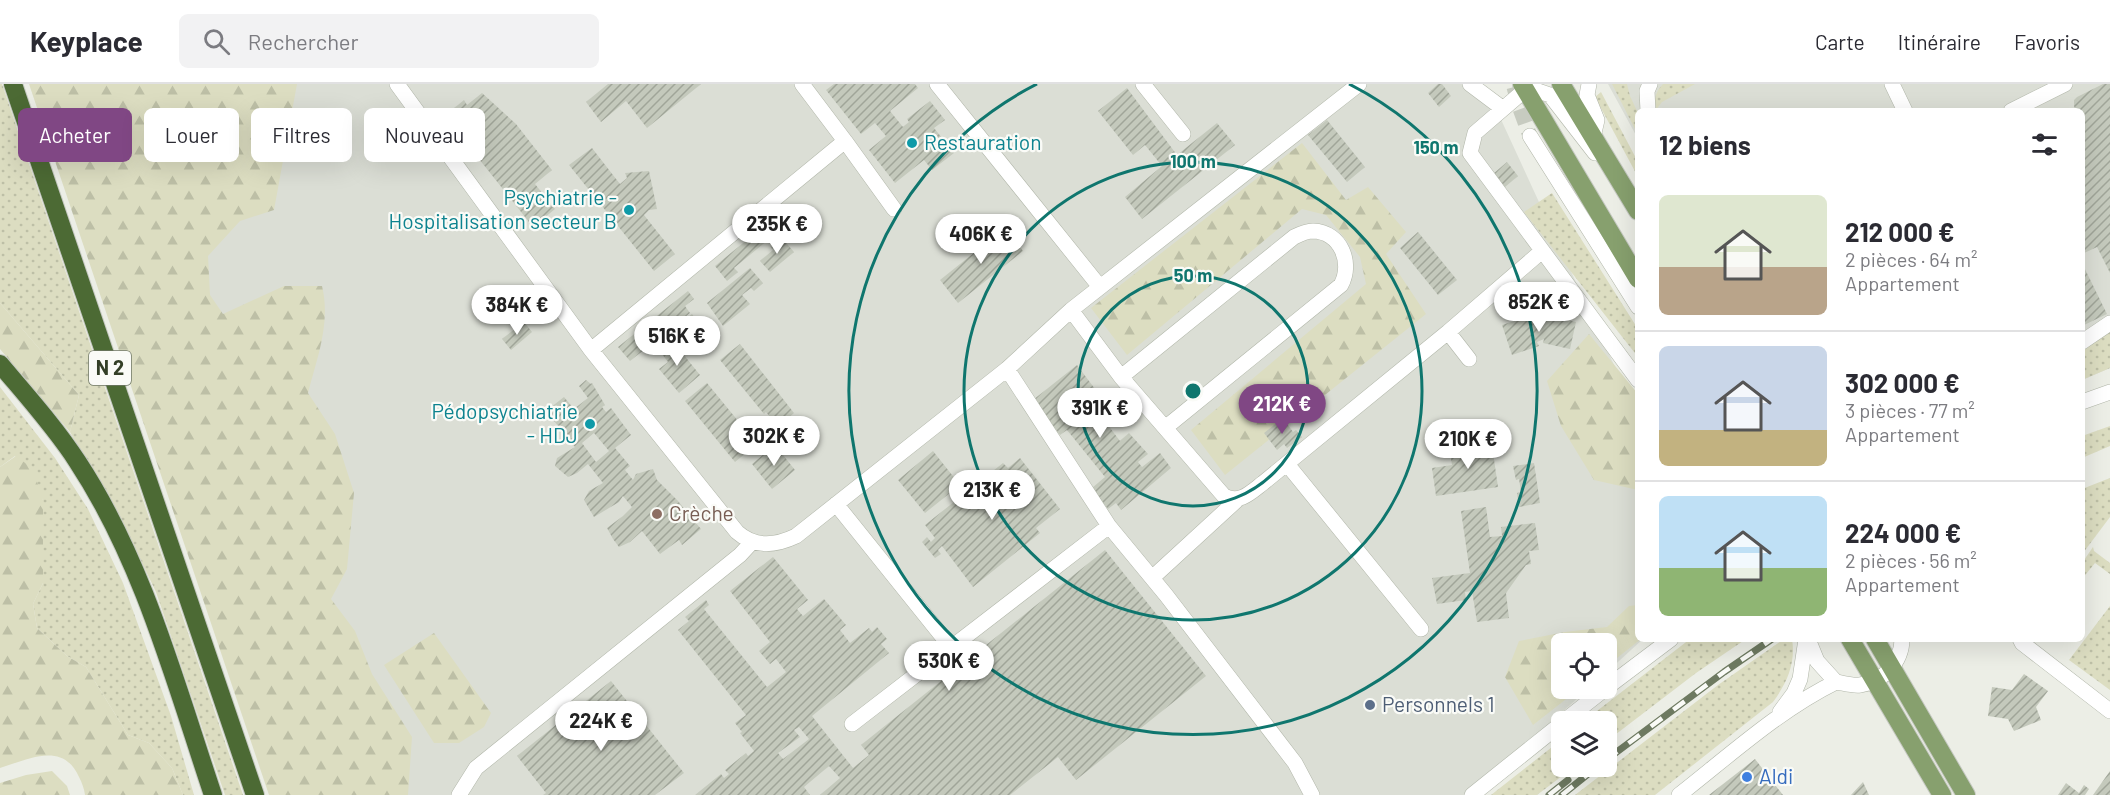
<!DOCTYPE html>
<html lang="fr">
<meta charset="utf-8">
<style>
:root{--surface:#fff;--page:#f2f2f3;--text:#2b2b33;--muted:#7c7c81;--line:#e1e1e2;--accent:#804784}
body{margin:0;font-family:Barlow,sans-serif;background:var(--page);color:var(--text);height:100vh;display:flex;flex-direction:column;font-size:22px;white-space:nowrap}
*{box-sizing:border-box;margin:0}
p{font-size:20px;color:var(--muted)}
.icon{flex:none;width:33px;height:33px;fill:none;stroke:currentColor;stroke-width:2;stroke-linecap:round;stroke-linejoin:round}
.map{position:relative;flex:1;overflow:hidden}
.sheet{position:absolute;left:1635px;top:24px;width:450px;height:534px;display:flex;flex-direction:column;background:var(--surface);border-radius:9px;box-shadow:0 6px 24px #0002}
.sheet>*{flex:none}
.banner{position:absolute;left:18px;top:24px;width:570px;height:54px;display:flex;gap:12px}
.controls{position:absolute;left:1551px;top:549px;display:grid;gap:12px}
.controls a{display:grid;place-items:center;width:66px;height:66px;border-radius:9px;background:var(--surface);box-shadow:0 6px 24px #0002;font-size:30px}
.price{position:absolute;translate:-50% -51px;padding:0 14px;border-radius:21px;background:#fff;color:#222;font-size:20px;line-height:39px;filter:drop-shadow(0 2px 3px #0008)}
.price::after{content:'';position:absolute;left:50%;top:36px;width:18px;height:14px;margin-left:-9px;background:inherit;clip-path:polygon(0 0,100% 0,50% 100%)}
.price.on{background:var(--accent);color:#fff}
ul{padding:0;list-style:none}
li{display:flex;align-items:center;gap:18px;height:150px;padding:0 24px}
li+li{border-top:2px solid var(--line)}
li span{display:grid;place-items:center;flex:none;width:168px;height:120px;border-radius:9px;color:#555}
li>.icon{margin-inline-start:auto}
span .icon{width:72px;height:72px;fill:#fffc;stroke-width:1}
li b{font-size:26px}
h2{display:flex;justify-content:space-between;align-items:center;height:72px;padding:0 24px;font-size:26px}
.tag{padding:0 21px;border-radius:9px;background:var(--surface);box-shadow:0 6px 24px #0002;font-size:21px;line-height:54px}
.tag.on{background:var(--accent);color:#fff}
header{display:flex;align-items:center;gap:36px;box-sizing:border-box;height:84px;padding:0 30px;background:var(--surface);border-bottom:2px solid var(--line)}
header strong{font-size:28px}
nav{display:flex;gap:33px;margin-inline-start:auto;font-size:21px}
.search{width:420px;height:54px;background:var(--page);display:flex;align-items:center;gap:15px;box-sizing:border-box;padding:0 21px;border-radius:9px;color:var(--muted);font-size:22px}
.map>svg:first-child{display:block}
</style>
<header>
<strong>Keyplace</strong>
<div class="search"><svg class="icon" aria-label="search" viewBox="0 0 24 24"><circle cx="10" cy="10" r="6"/><path d="M15 15l6 6"/></svg>Rechercher</div>
<nav><a>Carte</a><a>Itinéraire</a><a>Favoris</a></nav>
</header>
<div class="map">
<svg width="2110" height="711" viewBox="0 0 2110 711">
<defs>
<pattern id="grass-dots" width="8" height="8" patternUnits="userSpaceOnUse" patternTransform="scale(1.5)"><rect width="8" height="8" fill="#dcddc1"/><path d="M2 2h.1M6 6h.1" fill="none" stroke="#bdbfa6" stroke-width="1.8" stroke-linecap="round"/></pattern>
<pattern id="forest-firs" width="22" height="20" patternUnits="userSpaceOnUse" patternTransform="scale(1.5)"><rect width="22" height="20" fill="#dcddc1"/><path d="M5 1l3.5 6h-7zM16 11l3.5 6h-7z" fill="#bdbfa6"/></pattern>
<pattern id="building-hatch" width="6" height="6" patternUnits="userSpaceOnUse" patternTransform="scale(1.5)"><rect width="6" height="6" fill="#c4c9bc"/><path d="M-1 1l2-2M0 6l6-6M5 7l2-2" fill="none" stroke="#a0a599"/></pattern>
</defs>
<rect width="100%" height="100%" fill="#eceee6"/>
<!-- built -->
<path fill="#dbded5" d="M 187,0 L 1479,0 L 1498,29 L 1638,333 L 1638,555 L 1643,555 L 1607,588 L 1606,560 L 1562,560 L 1562,604 L 1588,605 L 1469,711 L 314,711 L 176,226 Z
M 1608,0 L 2110,0 L 2110,284 L 2082,296 L 2082,27 L 1638,27 L 1638,55 Z"/>
<!-- grass -->
<path fill="url(#grass-dots)" d="M 0,0 L 2,0 L 243,711 L 225,711 L 156,508 L 133,460 L 70,348 L 79,311 L 0,219 Z
M 1612,0 L 1627,0 L 1630,12 L 1638,29 L 1638,51 Z
M 1663,0 L 1695,0 L 1662,18 L 1655,27 C 1654,16 1655,8 1663,0 Z
M 1601,8 L 1638,78 L 1638,93 L 1595,13 Z
M 1552,109 L 1638,245 L 1638,273 L 1524,128 Z
M 2110,248 L 2110,284 L 2082,296 L 2082,267 Z
M 0,303 L 55,374 L 88,425 L 123,499 L 171,632 L 194,711 L 183,711 L 172,684 L 149,659 L 128,651 L 86,583 L 67,572 L 37,544 L 33,520 L 43,499 L 43,416 L 15,372 L 0,383 Z
M 2110,342 L 2110,362 L 2082,374 L 2082,352 Z
M 2110,394 L 2110,433 L 2083,469 L 2082,405 Z
M 2093,463 L 2094,467 L 2110,479 L 2110,490 L 2095,479 L 2082,495 L 2082,479 Z
M 2110,522 L 2110,606 L 2069,576 Z
M 1690,555 L 1746,555 L 1696,589 L 1607,657 L 1606,638 L 1584,637 Z
M 1784,555 L 1792,555 C 1796,579 1787,599 1773,618 L 1655,711 L 1575,711 L 1718,601 Z
M 1561,656 L 1562,682 L 1574,683 L 1537,711 L 1491,711 Z"/>
<!-- forest -->
<path fill="url(#forest-firs)" d="M 29,0 L 297,0 L 274,126 L 240,137 L 208,172 L 210,211 L 223,230 L 284,202 L 322,202 C 331,239 317,274 308,309 L 335,350 L 354,409 L 347,485 L 331,515 L 355,547 L 372,590 L 412,653 L 408,711 L 269,711 Z
M 1302,59 L 1346,116 L 1368,103 L 1406,148 L 1386,170 L 1426,230 L 1225,391 L 1191,346 L 1366,200 L 1360,173 L 1326,131 L 1302,125 L 1127,271 L 1091,224 Z
M 0,219 L 79,311 L 70,348 L 0,265 Z
M 1589,250 L 1638,310 L 1638,406 L 1594,396 L 1561,342 L 1547,297 Z
M 16,372 L 33,385 L 43,416 L 43,499 L 33,520 L 37,544 L 67,572 L 86,583 L 128,651 L 149,659 L 172,684 L 183,711 L 85,711 C 84,704 82,699 79,693 C 63,657 29,675 0,684 L 0,383 Z
M 1638,521 L 1638,555 L 1641,555 L 1607,582 L 1606,560 L 1562,560 L 1562,604 L 1579,605 L 1533,641 L 1505,593 L 1519,557 L 1565,548 L 1607,543 L 1629,522 Z
M 434,549 L 491,629 L 484,643 L 459,659 L 434,659 L 384,581 Z
M 52,687 L 67,702 L 70,711 L 0,711 L 0,699 L 26,691 Z"/>
<!-- building -->
<path fill="url(#building-hatch)" fill-rule="evenodd" d="M 608,0 L 701,0 L 647,44 L 626,17 L 601,38 L 586,18 Z
M 834,0 L 915,0 L 918,4 L 890,27 L 903,43 L 909,38 L 907,35 L 930,17 L 945,36 L 934,44 L 954,69 L 932,86 L 924,76 L 895,99 L 869,66 L 886,52 L 875,39 L 861,50 L 826,6 Z
M 1438,0 L 1442,0 L 1451,12 L 1439,23 L 1428,9 Z
M 2103,0 L 2110,0 L 2110,189 L 2097,163 L 2082,170 L 2082,27 L 2076,27 L 2074,22 L 2074,16 L 2077,13 Z
M 1127,4 L 1177,71 L 1217,39 L 1235,61 L 1142,135 L 1125,113 L 1162,82 L 1145,61 L 1133,71 L 1098,27 Z
M 482,9 L 516,40 L 552,86 L 535,100 L 555,125 L 533,143 L 448,36 L 457,29 L 453,25 L 464,16 L 467,21 Z
M 1327,36 L 1365,83 L 1347,98 L 1308,51 Z
M 592,64 L 620,100 L 627,94 L 625,89 L 649,87 L 657,125 L 649,126 L 644,131 L 675,170 L 654,187 L 569,81 Z
M 1507,78 L 1518,92 L 1505,103 L 1493,90 Z
M 781,128 L 790,138 L 734,184 L 738,188 L 727,197 L 715,182 Z
M 1005,144 L 1023,167 L 958,219 L 940,196 Z
M 1418,148 L 1457,196 L 1438,211 L 1400,164 Z
M 781,153 L 794,168 L 770,188 L 760,177 L 773,166 L 770,162 Z
M 2082,179 L 2107,230 L 2082,242 Z
M 750,184 L 763,199 L 754,207 L 751,204 L 742,211 L 750,220 L 723,242 L 707,219 Z
M 688,207 L 694,215 L 685,222 L 690,229 L 630,277 L 618,263 Z
M 692,230 L 703,245 L 698,249 L 686,235 Z
M 1536,230 L 1538,236 L 1548,237 L 1549,232 L 1576,238 L 1570,265 L 1543,259 L 1544,255 L 1537,258 L 1539,262 L 1512,271 L 1502,241 Z
M 524,238 L 532,248 L 511,266 L 502,255 Z
M 671,255 L 700,291 L 679,309 L 659,285 L 668,278 L 659,266 Z
M 740,260 L 794,329 L 778,343 L 766,328 L 764,330 L 720,276 Z
M 1077,281 L 1110,325 L 1101,332 L 1120,357 L 1129,349 L 1148,370 L 1138,378 L 1142,383 L 1160,369 L 1171,384 L 1121,426 L 1116,419 L 1108,425 L 1092,404 L 1105,393 L 1067,346 L 1060,351 L 1033,316 Z
M 586,296 L 591,300 L 592,299 L 605,321 L 602,323 L 606,328 L 611,324 L 631,351 L 615,364 L 630,382 L 625,386 L 633,396 L 636,390 L 653,385 L 657,396 L 678,417 L 701,445 L 682,461 L 679,456 L 660,470 L 642,447 L 630,458 L 619,463 L 613,455 L 607,444 L 623,432 L 632,423 L 623,412 L 619,418 L 594,433 L 584,416 L 589,407 L 603,399 L 588,380 L 577,389 L 568,393 L 555,382 L 557,374 L 575,363 L 546,327 L 564,313 L 574,325 L 588,314 L 579,302 ZM 594,349 L 609,367 L 596,378 L 582,359 Z
M 707,299 L 757,360 L 735,378 L 685,317 Z
M 1283,334 L 1293,348 L 1296,346 L 1302,353 L 1287,364 L 1284,360 L 1277,366 L 1264,349 Z
M 1490,348 L 1498,403 L 1436,412 L 1432,384 L 1452,381 L 1450,368 L 1478,364 L 1475,350 Z
M 775,361 L 795,386 L 772,405 L 752,380 Z
M 933,367 L 960,401 L 925,429 L 898,396 Z
M 1020,374 L 1060,425 L 1036,444 L 1040,449 L 973,503 L 942,462 L 938,466 L 941,470 L 935,474 L 922,458 L 927,453 L 931,458 L 935,454 L 925,441 L 1003,379 L 1008,384 Z
M 1534,379 L 1540,419 L 1519,423 L 1517,409 L 1521,408 L 1519,395 L 1516,396 L 1513,382 Z
M 1486,423 L 1490,453 L 1502,452 L 1501,443 L 1535,439 L 1539,466 L 1529,467 L 1531,480 L 1526,481 L 1506,509 L 1509,534 L 1477,538 L 1472,507 L 1465,508 L 1466,516 L 1437,520 L 1432,494 L 1470,489 L 1461,427 Z
M 1105,466 L 1206,592 L 1076,696 L 1058,673 L 1010,711 L 820,711 L 840,694 L 829,682 L 804,703 L 810,711 L 695,711 L 721,690 L 724,694 L 729,690 L 725,686 L 746,669 L 748,672 L 754,667 L 740,649 L 742,648 L 735,639 L 746,631 L 678,546 L 689,537 L 685,533 L 706,516 L 709,521 L 704,525 L 767,603 L 786,588 L 776,575 L 770,580 L 759,567 L 770,558 L 730,507 L 773,473 L 808,516 L 797,525 L 803,532 L 824,515 L 846,541 L 840,546 L 850,559 L 869,544 L 872,548 L 877,543 L 887,555 L 881,560 L 889,569 L 812,632 L 853,684 L 869,671 L 861,661 ZM 799,643 L 809,655 L 783,675 L 778,669 L 800,653 L 794,646 Z
M 2024,590 L 2048,607 L 2036,623 L 2041,636 L 2014,647 L 2008,635 L 1988,632 L 1992,603 L 2012,606 Z
M 611,597 L 684,689 L 655,711 L 543,711 L 546,709 L 517,672 Z
M 1755,675 L 1783,711 L 1709,711 L 1750,679 Z
M 2110,687 L 2110,711 L 2093,711 Z
M 1863,698 L 1869,711 L 1851,711 Z
M 2066,699 L 2079,709 L 2084,701 L 2089,705 L 2085,711 L 2058,711 Z"/>
<g fill="none" stroke-linecap="round" stroke-linejoin="round">
<!-- minor-tunnel -->
<path stroke="#c7cbc0" stroke-width="15" stroke-dasharray="15 8" stroke-linecap="butt" d="M 1514,3 L 1519,22 L 1530,52"/>
<!-- minor casing -->
<g stroke="#b1b6a9" stroke-width="16">
<path id="minor" d="M 397,0 L 591,266 L 737,448 C 755,464 775,462 796,452 L 1007,285 L 1109,442 L 852,640
M 802,0 L 845,57
M 937,0 L 1100,203
M 1143,0 L 1183,50
M 1470,0 L 1502,24
M 1589,0 L 1587,11 L 1597,36 L 1593,53
M 1892,0 L 1905,27
M 1648,27 L 1647,7 L 1650,0
M 2011,27 L 2065,0
M 1530,52 L 1638,223
M 1595,69 L 1550,11 L 1538,7 L 1525,6 L 1475,49 L 1470,69 L 1638,296
M 1071,226 L 1359,0
M 1448,248 L 1469,275
M 2082,258 L 2110,239
M 591,266 L 845,57 L 894,125
M 1007,285 L 1071,226 L 1121,293 L 1224,412 C 1240,420 1250,409 1263,399 L 1448,248 L 1542,167
M 1121,293 L 1294,153 C 1300,150 1306,147 1313,147 C 1341,148 1353,179 1341,201 L 1165,344
M 2082,318 L 2110,308
M 1287,380 L 1421,545
M 836,420 L 950,562
M 1109,442 L 1166,511 L 1295,679 L 1312,711
M 1152,494 L 1237,416
M 1808,555 L 1817,577 L 1836,598 C 1843,599 1853,602 1860,601 C 1883,598 1902,578 1902,555
M 2020,555 L 2022,559 L 2110,627
M 1606,604 L 1671,555
M 1780,628 L 1794,609 L 1800,595 L 1806,555
M 1563,638 L 1606,604
M 459,711 L 476,684 L 740,471 L 752,458
M 1472,711 L 1562,639
M 1679,711 C 1729,672 1779,626 1836,598"/>
</g>
<!-- major casing -->
<g stroke="#c6c9c2" stroke-width="20">
<path id="major" d="M 1522,0 L 1638,195
M 1561,0 L 1638,127
M 1850,555 L 1942,711
M 1875,555 L 1966,711"/>
</g>
<!-- highway casing -->
<g stroke="#c6c9c2" stroke-width="20">
<path id="highway" d="M 13,0 L 255,711
M 0,280 C 26,311 55,343 77,377 C 143,477 175,598 213,711"/>
</g>
<!-- minor -->
<use href="#minor" stroke="#fff" stroke-width="15"/>
<!-- major -->
<use href="#major" stroke="#87a06e" stroke-width="18"/>
<!-- highway -->
<use href="#highway" stroke="#4c6a34" stroke-width="18"/>
<!-- rail casing -->
<g stroke="#6e7a61" stroke-width="7">
<path id="rail" d="M 1606,676 L 1724,588 L 1772,555
M 1549,711 L 1568,696
M 1562,711 L 1598,682"/>
</g>
<!-- rail -->
<use href="#rail" stroke="#fafbf7" stroke-width="4.5" stroke-dasharray="14" stroke-linecap="butt"/>
</g>
<!-- distance rings -->
<g fill="none" stroke="#0f766e" stroke-width="3">
<circle cx="1193" cy="307" r="115"/>
<circle cx="1193" cy="307" r="229"/>
<path d="M1349 0A344 344 0 1 1 1037 0"/>
</g>
<!-- markers -->
<g fill="#0f9aa8" stroke="#fafbf7" stroke-width="2">
<circle cx="912" cy="59" r="6"/>
<circle cx="629" cy="126" r="6"/>
<circle cx="590" cy="340" r="6"/>
</g>
<circle fill="#8d6e63" stroke="#fafbf7" stroke-width="2" cx="657" cy="430" r="6"/>
<circle fill="#5c6f8a" stroke="#fafbf7" stroke-width="2" cx="1370" cy="621" r="6"/>
<circle fill="#3f7fe0" stroke="#fafbf7" stroke-width="2" cx="1747" cy="693" r="6"/>
<g text-anchor="middle" stroke-width="4.5" stroke-linejoin="round" paint-order="stroke">
<!-- shield labels -->
<rect fill="#fafbf7" stroke="#6f7765" stroke-width="1.5" x="89" y="267" width="42" height="34" rx="4.5"/>
<g font-size="20" font-weight="bold" fill="#333f26">
<text x="110" y="291">N 2</text>
</g>
<!-- culture labels -->
<g font-size="21" fill="#0d838f" stroke="#fafbf7" text-anchor="end">
<text x="924" y="66" text-anchor="start">Restauration</text>
<text x="617" y="121">Psychiatrie -<tspan x="617" dy="24">Hospitalisation secteur B</tspan></text>
<text x="578" y="335">Pédopsychiatrie<tspan x="578" dy="24">- HDJ</tspan></text>
</g>
<!-- education labels -->
<g font-size="21" fill="#785e54" stroke="#fafbf7" text-anchor="start">
<text x="669" y="437">Crèche</text>
</g>
<!-- service labels -->
<g font-size="21" fill="#4e5e75" stroke="#fafbf7" text-anchor="start">
<text x="1382" y="628">Personnels 1</text>
</g>
<!-- shop labels -->
<g font-size="21" fill="#366cbe" stroke="#fafbf7" text-anchor="start">
<text x="1759" y="700">Aldi</text>
</g>
</g>
<circle cx="1193" cy="307" r="9" fill="#0f766e" stroke="#fafbf7" stroke-width="3"/>
<g font-size="18" text-anchor="middle" font-weight="bold" fill="#0f766e" stroke="#fafbf7" stroke-width="4.5" stroke-linejoin="round" paint-order="stroke">
<text x="1436" y="70">150 m</text>
<text x="1193" y="84">100 m</text>
<text x="1193" y="198">50 m</text>
</g>
</svg>
<div class="controls">
<a><svg class="icon" aria-label="locate" viewBox="0 0 24 24"><circle cx="12" cy="12" r="6"/><path d="M12 2v4M12 18v4M2 12h4M18 12h4"/></svg></a>
<a><svg class="icon" aria-label="layers" viewBox="0 0 24 24"><path d="M12 4l9 5-9 5-9-5zM3 14l9 5 9-5"/></svg></a>
</div>
<b class="price" style="left:777px;top:171px">235K €</b>
<b class="price" style="left:981px;top:181px">406K €</b>
<b class="price" style="left:1539px;top:249px">852K €</b>
<b class="price" style="left:517px;top:252px">384K €</b>
<b class="price" style="left:677px;top:283px">516K €</b>
<b class="price on" style="left:1282px;top:351px">212K €</b>
<b class="price" style="left:1100px;top:355px">391K €</b>
<b class="price" style="left:774px;top:383px">302K €</b>
<b class="price" style="left:1468px;top:386px">210K €</b>
<b class="price" style="left:992px;top:437px">213K €</b>
<b class="price" style="left:949px;top:608px">530K €</b>
<b class="price" style="left:601px;top:668px">224K €</b>
<div class="banner">
<a class="tag on">Acheter</a>
<a class="tag">Louer</a>
<a class="tag">Filtres</a>
<a class="tag">Nouveau</a>
</div>
<section class="sheet">
<h2>12 biens<svg class="icon" aria-label="filters" viewBox="0 0 24 24"><path d="M4 7h16M4 17h16"/><circle cx="9" cy="7" r="2"/><circle cx="15" cy="17" r="2"/></svg></h2>
<ul>
<li><span style="background:linear-gradient(#dfe7d0 60%,#b9a48a 0)"><svg class="icon" aria-label="home" viewBox="0 0 24 24"><path d="M3 11l9-7 9 7M6 9v11h12V9"/></svg></span><div><b>212 000 €</b><p>2 pièces · 64 m²</p><p>Appartement</p></div></li>
<li><span style="background:linear-gradient(#c9d6e8 70%,#c2b280 0)"><svg class="icon" aria-label="home" viewBox="0 0 24 24"><path d="M3 11l9-7 9 7M6 9v11h12V9"/></svg></span><div><b>302 000 €</b><p>3 pièces · 77 m²</p><p>Appartement</p></div></li>
<li><span style="background:linear-gradient(#bfe0f5 60%,#8fb573 0)"><svg class="icon" aria-label="home" viewBox="0 0 24 24"><path d="M3 11l9-7 9 7M6 9v11h12V9"/></svg></span><div><b>224 000 €</b><p>2 pièces · 56 m²</p><p>Appartement</p></div></li>
</ul>
</section>
</div>
